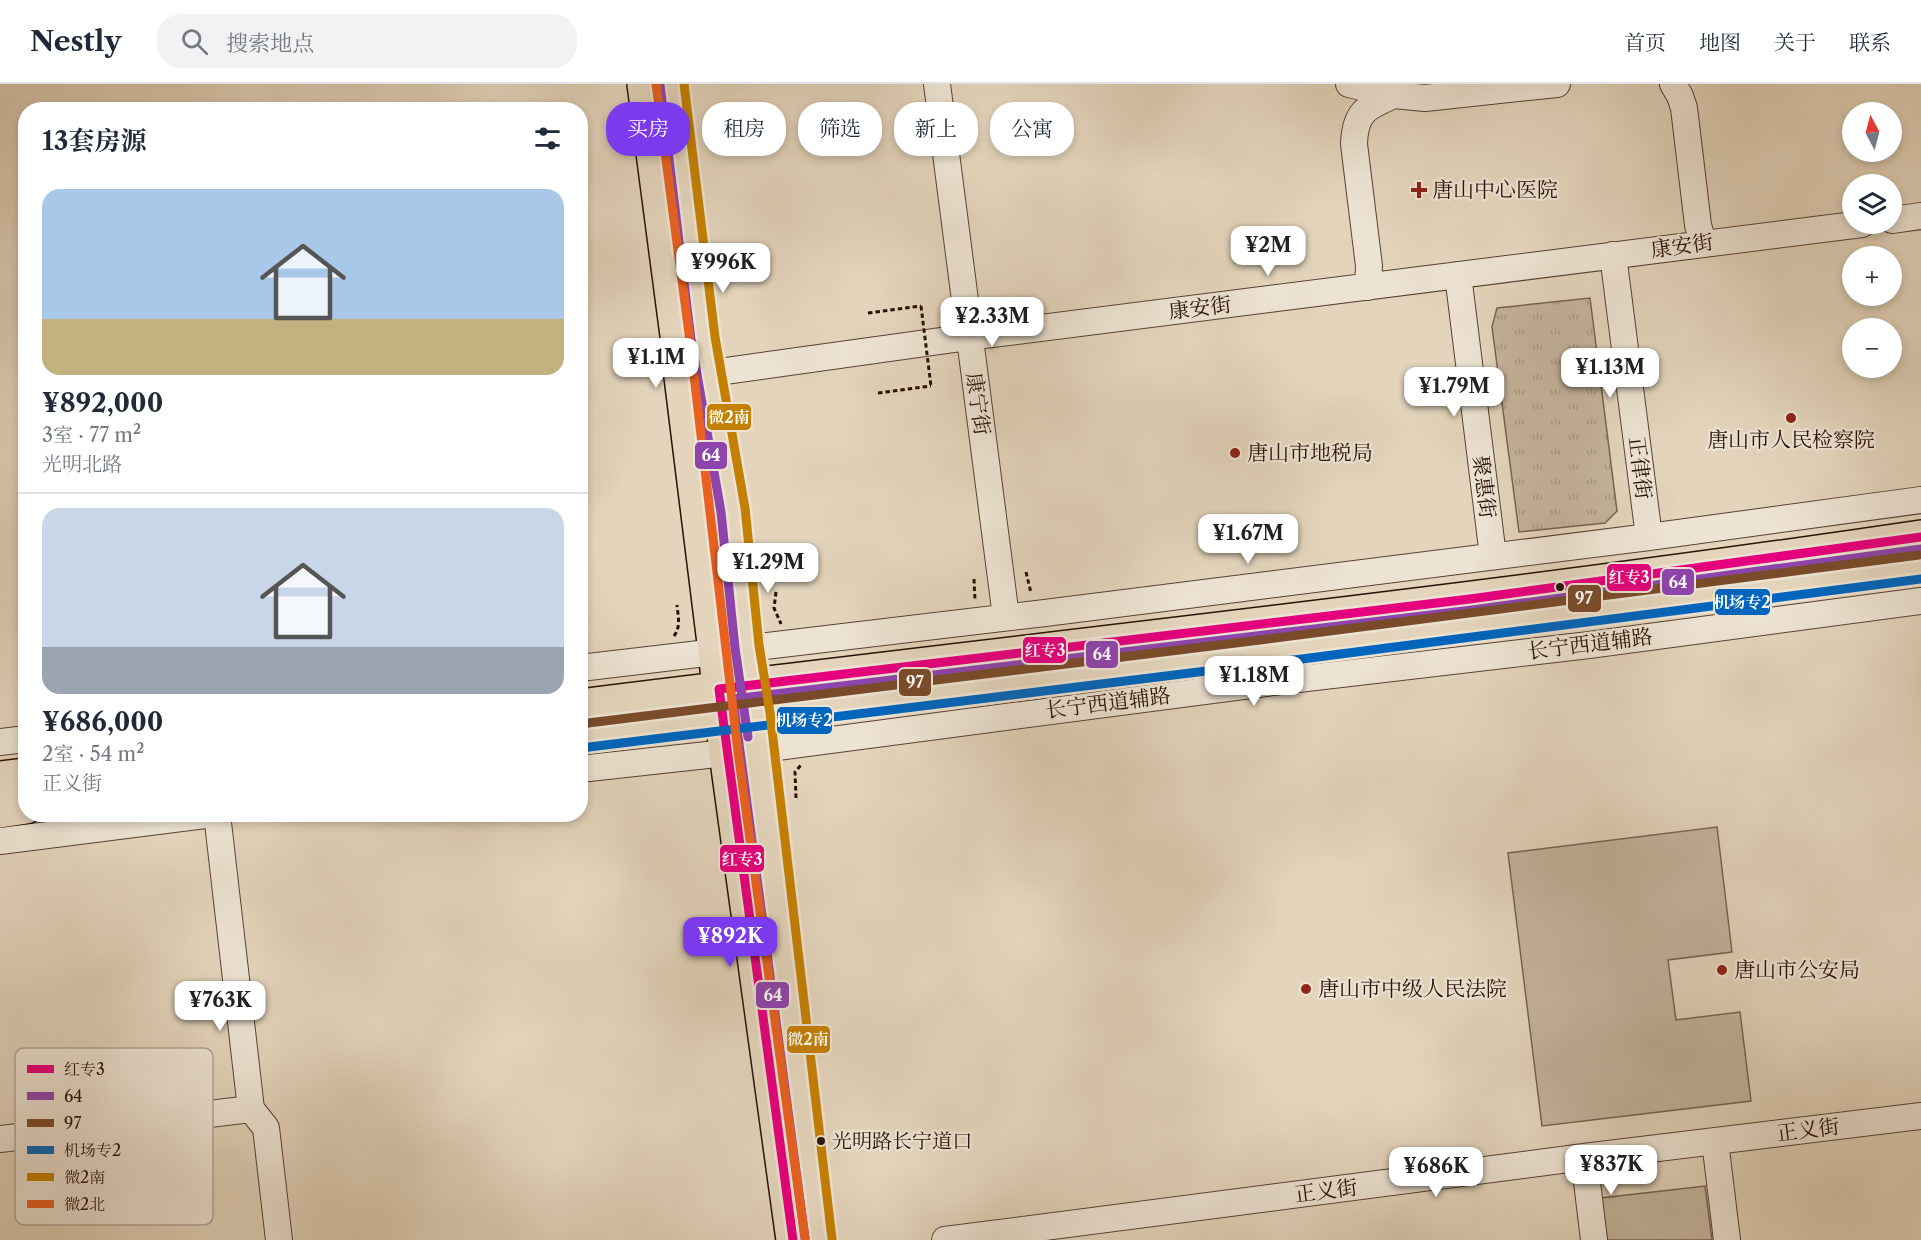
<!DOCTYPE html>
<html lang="zh">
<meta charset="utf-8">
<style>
:root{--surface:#fff;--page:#f2f2f3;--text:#1f2937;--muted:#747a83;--line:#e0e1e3;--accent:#7c3aed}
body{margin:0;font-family:"Libre Caslon Text","Noto Serif SC",serif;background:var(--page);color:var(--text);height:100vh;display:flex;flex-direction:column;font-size:22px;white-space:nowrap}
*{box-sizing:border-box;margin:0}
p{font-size:20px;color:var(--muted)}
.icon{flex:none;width:33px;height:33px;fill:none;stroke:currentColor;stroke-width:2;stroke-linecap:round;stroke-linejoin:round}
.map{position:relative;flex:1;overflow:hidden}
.details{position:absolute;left:18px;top:18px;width:570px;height:720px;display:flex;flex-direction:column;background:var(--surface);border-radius:24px;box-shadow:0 3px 9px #0003}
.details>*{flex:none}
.guide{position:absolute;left:606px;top:18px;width:570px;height:54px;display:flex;gap:12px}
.needle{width:39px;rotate:353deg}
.tools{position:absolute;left:1842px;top:18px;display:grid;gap:12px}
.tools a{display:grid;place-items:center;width:60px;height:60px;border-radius:50%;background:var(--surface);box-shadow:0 3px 9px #0003;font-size:30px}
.price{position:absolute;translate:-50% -51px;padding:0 14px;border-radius:12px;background:#fff;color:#222;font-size:20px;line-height:39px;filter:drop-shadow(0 2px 3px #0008)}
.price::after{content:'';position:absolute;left:50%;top:36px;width:18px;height:14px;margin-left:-9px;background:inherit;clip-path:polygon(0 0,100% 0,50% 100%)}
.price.active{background:var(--accent);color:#fff}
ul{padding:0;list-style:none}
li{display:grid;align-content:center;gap:12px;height:318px;padding:0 24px}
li+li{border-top:2px solid var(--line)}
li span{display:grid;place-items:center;height:186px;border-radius:18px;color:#555}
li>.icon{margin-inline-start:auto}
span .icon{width:108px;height:108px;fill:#fffc;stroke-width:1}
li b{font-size:26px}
h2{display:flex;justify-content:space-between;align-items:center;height:72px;padding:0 24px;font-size:26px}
.pill{padding:0 21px;border-radius:24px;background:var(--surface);box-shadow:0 3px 9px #0003;font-size:21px;line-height:54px}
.pill.active{background:var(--accent);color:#fff}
header{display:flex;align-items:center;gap:36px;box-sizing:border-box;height:84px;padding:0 30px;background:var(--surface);border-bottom:2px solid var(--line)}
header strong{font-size:28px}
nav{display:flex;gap:33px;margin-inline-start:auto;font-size:21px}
.search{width:420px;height:54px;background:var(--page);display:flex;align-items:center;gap:15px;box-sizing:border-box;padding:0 21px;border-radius:24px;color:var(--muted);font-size:22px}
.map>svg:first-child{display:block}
</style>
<header>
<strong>Nestly</strong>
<div class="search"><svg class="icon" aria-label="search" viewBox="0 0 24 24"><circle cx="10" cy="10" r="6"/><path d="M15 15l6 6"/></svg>搜索地点</div>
<nav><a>首页</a><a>地图</a><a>关于</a><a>联系</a></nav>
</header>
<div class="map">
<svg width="1921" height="1156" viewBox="0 0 1921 1156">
<defs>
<pattern id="grass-tufts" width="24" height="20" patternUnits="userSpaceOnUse" patternTransform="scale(1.5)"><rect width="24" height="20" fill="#c4b39c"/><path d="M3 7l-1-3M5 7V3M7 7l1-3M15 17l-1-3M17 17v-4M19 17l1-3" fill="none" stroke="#a99985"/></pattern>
</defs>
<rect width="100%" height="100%" fill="#e3d4bb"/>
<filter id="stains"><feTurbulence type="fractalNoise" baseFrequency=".00333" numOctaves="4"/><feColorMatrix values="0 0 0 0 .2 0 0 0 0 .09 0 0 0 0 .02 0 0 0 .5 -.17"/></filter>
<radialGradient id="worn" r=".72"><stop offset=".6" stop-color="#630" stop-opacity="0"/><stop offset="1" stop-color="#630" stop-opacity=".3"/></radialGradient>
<!-- grass -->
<path fill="url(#grass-tufts)" stroke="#776252" stroke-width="1.5" d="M 1590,214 L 1617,427 L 1605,439 L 1519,448 L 1492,243 L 1497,224 Z"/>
<!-- garden -->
<path fill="#c4b39c" stroke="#776252" stroke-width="1.5" d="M 1717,743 L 1732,868 L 1668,876 L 1676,936 L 1740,928 L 1751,1017 L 1542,1042 L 1508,769 Z
M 1705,1102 L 1712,1156 L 1607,1156 L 1601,1114 Z"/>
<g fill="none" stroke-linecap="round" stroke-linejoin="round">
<!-- minor casing -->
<g stroke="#584134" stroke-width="28">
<path id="minor" d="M 937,0 L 1006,533
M 1349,0 L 1394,11 L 1425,14 L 1557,0
M 1673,0 L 1680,12 L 1684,24 L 1698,141 L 1703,159
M 1892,136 L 1921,132
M 1613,171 L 1649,453
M 1458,191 L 1493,472
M 1368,203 L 1369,182 L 1354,60 C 1355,28 1366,23 1394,11
M 690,292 L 969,253 L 1862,140
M 580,584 L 1045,529 L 1649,453 L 1921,416
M 0,658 L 26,655
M 580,685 L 762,665 L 1266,599 L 1589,561 L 1921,517
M 217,730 L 251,1025 L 266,1044 L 279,1156
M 0,757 L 213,730
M 0,1055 L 251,1025
M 1715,1057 L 1727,1156
M 1584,1073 L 1594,1156
M 945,1156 L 1584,1073 L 1921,1032"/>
</g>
<!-- major casing -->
<g stroke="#2a1007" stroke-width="36">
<path id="major" d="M 644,0 L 678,259 L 681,293 L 715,567 L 726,669 L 793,1156
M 672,0 L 703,255 L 733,426 L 747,563 L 758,630 L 820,1156
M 580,622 C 1027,566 1476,519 1921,453
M 580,652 L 1262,568 L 1921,483
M 0,694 L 26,691
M 0,727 L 26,723"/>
</g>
<!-- path -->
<path stroke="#2a1007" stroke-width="3" stroke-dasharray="4.5 3" stroke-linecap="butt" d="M 868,229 L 921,222
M 878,309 L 931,302
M 1026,488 L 1031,509
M 974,495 L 975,517
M 776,508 L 774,524 L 781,540
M 674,552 C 681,543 678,532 677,521
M 796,714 L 795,688 L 801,681"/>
<!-- minor -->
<use href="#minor" stroke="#ede3d3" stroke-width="26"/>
<!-- major -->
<use href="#major" stroke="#e3d4bb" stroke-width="33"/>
<!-- path-bridge -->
<path stroke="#2a1007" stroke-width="3" stroke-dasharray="4.5 3" stroke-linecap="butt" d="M 921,222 L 931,302"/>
<!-- bus-1 casing -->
<g stroke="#ede3d3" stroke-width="14">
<path id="bus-1" d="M 793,1156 L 719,605 L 1470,515 L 1921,453"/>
</g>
<!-- bus-2 casing -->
<g stroke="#ede3d3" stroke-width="14">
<path id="bus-2" d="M 660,1 L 691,256 L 721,428 L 735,564 L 748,653
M 805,1154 L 733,615 L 1472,526 L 1921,465"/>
</g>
<!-- bus-3 casing -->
<g stroke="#ede3d3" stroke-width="14">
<path id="bus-3" d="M 580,640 L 1260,556 L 1919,471"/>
</g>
<!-- bus-4 casing -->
<g stroke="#ede3d3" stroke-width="14">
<path id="bus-4" d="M 581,664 L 1263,580 L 1921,495"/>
</g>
<!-- bus-5 casing -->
<g stroke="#ede3d3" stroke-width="14">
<path id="bus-5" d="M 684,0 L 715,253 L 745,424 L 759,561 L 770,629 L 832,1155"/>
</g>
<!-- bus-6 casing -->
<g stroke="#ede3d3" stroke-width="14">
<path id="bus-6" d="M 656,0 L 690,257 L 738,668 L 805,1154"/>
</g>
<!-- bus-1 -->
<use href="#bus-1" stroke="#e5007d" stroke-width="9"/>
<!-- bus-2 -->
<use href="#bus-2" stroke="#8e44ad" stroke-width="9"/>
<!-- bus-3 -->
<use href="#bus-3" stroke="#7a4b2a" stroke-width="9"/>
<!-- bus-4 -->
<use href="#bus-4" stroke="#0065bd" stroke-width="9"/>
<!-- bus-5 -->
<use href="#bus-5" stroke="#c48002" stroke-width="9"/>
<!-- bus-6 -->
<use href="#bus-6" stroke="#e86121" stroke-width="9"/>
</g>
<!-- markers -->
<g fill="#8f2418" stroke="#ede3d3" stroke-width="2">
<path d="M1416 97h6v6h6v6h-6v6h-6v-6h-6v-6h6z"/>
<circle cx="1791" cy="334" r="6"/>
<circle cx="1235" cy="369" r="6"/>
<circle cx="1722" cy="886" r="6"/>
<circle cx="1306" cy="905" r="6"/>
</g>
<g fill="#2a1007" stroke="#ede3d3" stroke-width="2">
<circle cx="1560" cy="503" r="5"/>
<circle cx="821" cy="1057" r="5"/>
</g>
<g text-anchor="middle" stroke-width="4.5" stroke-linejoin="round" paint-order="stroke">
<!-- bus labels -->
<g font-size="20" fill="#2a1007" stroke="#ede3d3" text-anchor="start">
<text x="832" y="1064">光明路长宁道口</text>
</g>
<!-- poi labels -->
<g font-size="21" fill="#2a1007" stroke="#ede3d3" text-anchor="start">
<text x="1432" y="113">唐山中心医院</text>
<text x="1791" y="363" text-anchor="middle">唐山市人民检察院</text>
<text x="1247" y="376">唐山市地税局</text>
<text x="1734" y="893">唐山市公安局</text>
<text x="1318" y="912">唐山市中级人民法院</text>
</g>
<!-- street labels -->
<g font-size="21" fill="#2a1007" stroke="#ede3d3">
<text transform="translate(1682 162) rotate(-8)" y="7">康安街</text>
<text transform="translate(1200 224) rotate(-7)" y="7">康安街</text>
<text transform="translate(978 320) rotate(82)" y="7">康宁街</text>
<text transform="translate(1640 384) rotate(83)" y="7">正律街</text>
<text transform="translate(1484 403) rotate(83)" y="7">聚惠街</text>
<text transform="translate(1590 560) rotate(-7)" y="7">长宁西道辅路</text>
<text transform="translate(1108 619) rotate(-7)" y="7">长宁西道辅路</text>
<text transform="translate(1808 1046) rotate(-7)" y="7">正义街</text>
<text transform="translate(1326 1107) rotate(-7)" y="7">正义街</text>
</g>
</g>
<!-- legend -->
<rect x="15" y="964" width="198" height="177" rx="9" fill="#ede3d3" stroke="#b2a496" stroke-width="1.5"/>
<rect x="27" y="981" width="27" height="8" fill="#e5007d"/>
<rect x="27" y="1008" width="27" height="8" fill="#8e44ad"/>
<rect x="27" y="1035" width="27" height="8" fill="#7a4b2a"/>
<rect x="27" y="1062" width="27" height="8" fill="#0065bd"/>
<rect x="27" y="1089" width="27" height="8" fill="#c48002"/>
<rect x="27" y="1116" width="27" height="8" fill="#e86121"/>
<g font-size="16" fill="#2a1007">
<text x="64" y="991">红专3</text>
<text x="64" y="1018">64</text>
<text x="64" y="1045">97</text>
<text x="64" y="1072">机场专2</text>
<text x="64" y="1099">微2南</text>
<text x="64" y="1126">微2北</text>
</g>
<g stroke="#ede3d3" stroke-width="2">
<rect x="706" y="319" width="46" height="28" rx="6" fill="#c48002"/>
<rect x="694" y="357" width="34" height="29" rx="6" fill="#8e44ad"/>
<rect x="1606" y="479" width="46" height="29" rx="6" fill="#e5007d"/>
<rect x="1661" y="484" width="34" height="28" rx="6" fill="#8e44ad"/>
<rect x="1567" y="500" width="35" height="29" rx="6" fill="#7a4b2a"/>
<rect x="1714" y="504" width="57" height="28" rx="6" fill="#0065bd"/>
<rect x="1022" y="552" width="45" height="28" rx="6" fill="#e5007d"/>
<rect x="1085" y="556" width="34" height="29" rx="6" fill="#8e44ad"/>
<rect x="898" y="584" width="34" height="29" rx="6" fill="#7a4b2a"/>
<rect x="776" y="622" width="57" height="29" rx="6" fill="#0065bd"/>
<rect x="719" y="760" width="46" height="29" rx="6" fill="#e5007d"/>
<rect x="755" y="897" width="35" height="28" rx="6" fill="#8e44ad"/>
<rect x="786" y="941" width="45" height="29" rx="6" fill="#c48002"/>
</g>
<g font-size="16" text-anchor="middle" font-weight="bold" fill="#fff">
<text x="729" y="339">微2南</text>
<text x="711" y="377">64</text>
<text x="1629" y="499">红专3</text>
<text x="1678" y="504">64</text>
<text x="1584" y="520">97</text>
<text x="1742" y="524">机场专2</text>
<text x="1045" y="572">红专3</text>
<text x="1102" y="576">64</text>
<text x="915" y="604">97</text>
<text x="804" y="642">机场专2</text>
<text x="742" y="781">红专3</text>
<text x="773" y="917">64</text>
<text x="808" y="961">微2南</text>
</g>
<rect width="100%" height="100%" filter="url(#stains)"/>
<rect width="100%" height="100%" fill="url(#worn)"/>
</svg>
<div class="tools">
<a><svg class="needle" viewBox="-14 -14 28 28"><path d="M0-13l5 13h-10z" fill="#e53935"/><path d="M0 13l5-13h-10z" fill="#747a83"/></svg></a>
<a><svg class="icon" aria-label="layers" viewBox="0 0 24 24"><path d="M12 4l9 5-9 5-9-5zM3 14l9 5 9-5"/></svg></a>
<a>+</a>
<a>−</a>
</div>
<b class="price" style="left:1268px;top:193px">¥2M</b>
<b class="price" style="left:723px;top:210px">¥996K</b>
<b class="price" style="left:992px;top:264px">¥2.33M</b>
<b class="price" style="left:656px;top:305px">¥1.1M</b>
<b class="price" style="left:1610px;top:315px">¥1.13M</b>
<b class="price" style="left:1454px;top:334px">¥1.79M</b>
<b class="price" style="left:1248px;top:481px">¥1.67M</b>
<b class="price" style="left:768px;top:510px">¥1.29M</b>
<b class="price" style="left:1254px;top:623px">¥1.18M</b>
<b class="price active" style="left:730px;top:884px">¥892K</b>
<b class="price" style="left:220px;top:948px">¥763K</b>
<b class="price" style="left:1611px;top:1112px">¥837K</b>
<b class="price" style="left:1436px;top:1114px">¥686K</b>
<div class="guide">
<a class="pill active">买房</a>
<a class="pill">租房</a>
<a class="pill">筛选</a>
<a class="pill">新上</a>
<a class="pill">公寓</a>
</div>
<section class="details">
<h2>13套房源<svg class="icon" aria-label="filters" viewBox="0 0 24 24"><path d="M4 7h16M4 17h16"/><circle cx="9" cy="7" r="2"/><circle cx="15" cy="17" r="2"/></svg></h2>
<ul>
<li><span style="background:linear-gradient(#a9c7e8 70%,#c2b280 0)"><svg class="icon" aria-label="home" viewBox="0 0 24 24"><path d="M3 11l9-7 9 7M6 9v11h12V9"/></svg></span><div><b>¥892,000</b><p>3室 · 77 m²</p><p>光明北路</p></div></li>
<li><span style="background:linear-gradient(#c9d6e8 75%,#9aa5b1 0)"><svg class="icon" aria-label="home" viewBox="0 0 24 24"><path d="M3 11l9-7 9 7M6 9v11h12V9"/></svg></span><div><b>¥686,000</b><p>2室 · 54 m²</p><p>正义街</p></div></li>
</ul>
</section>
</div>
